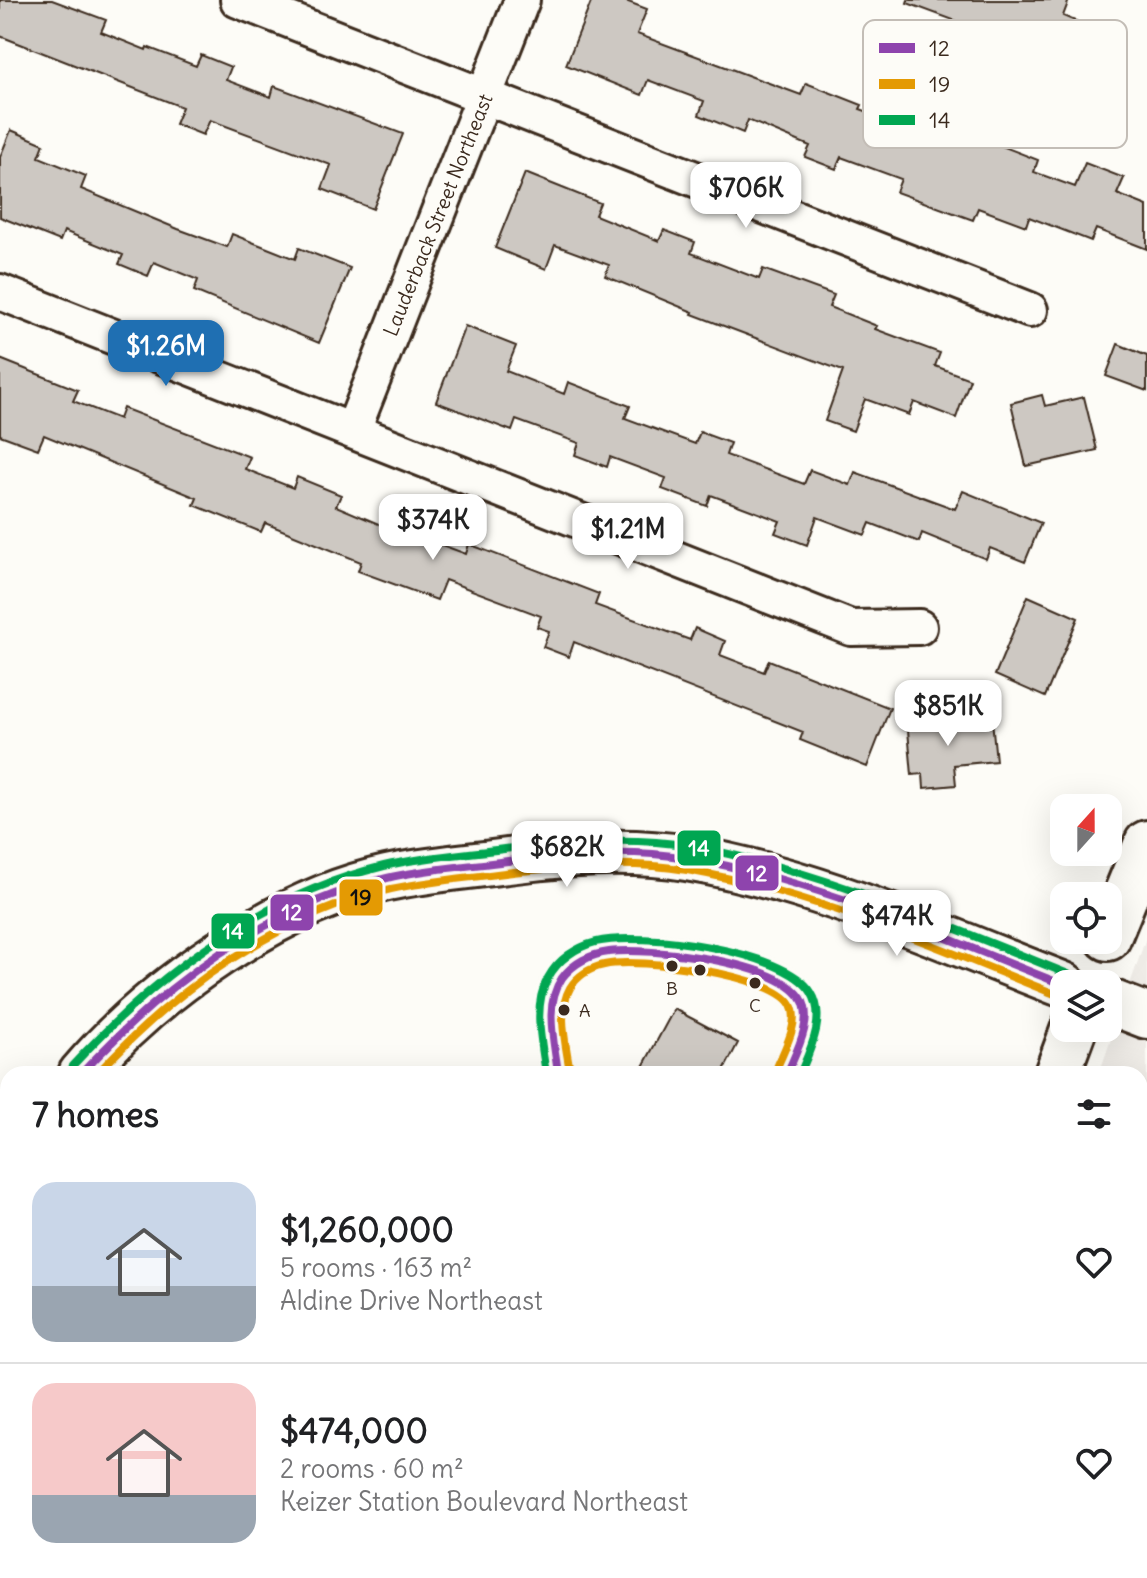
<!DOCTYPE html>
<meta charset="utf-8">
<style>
:root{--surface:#fff;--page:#f6f6f6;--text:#202124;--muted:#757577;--line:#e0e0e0;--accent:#1f6fb2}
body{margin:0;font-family:Delius,sans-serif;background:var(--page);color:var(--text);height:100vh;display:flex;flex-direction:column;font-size:30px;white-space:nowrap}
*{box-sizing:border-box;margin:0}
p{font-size:26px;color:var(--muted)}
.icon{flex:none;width:44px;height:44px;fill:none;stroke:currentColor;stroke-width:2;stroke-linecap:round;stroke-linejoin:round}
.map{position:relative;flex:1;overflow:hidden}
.sheet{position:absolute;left:0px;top:1066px;width:1148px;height:512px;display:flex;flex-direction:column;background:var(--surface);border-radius:24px 24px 0 0;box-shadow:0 8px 32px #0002}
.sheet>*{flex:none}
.needle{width:52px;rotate:21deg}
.fabs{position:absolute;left:1050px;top:794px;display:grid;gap:16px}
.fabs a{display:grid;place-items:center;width:72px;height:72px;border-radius:16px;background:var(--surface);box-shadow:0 8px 32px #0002;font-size:40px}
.price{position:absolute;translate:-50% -68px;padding:0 18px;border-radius:16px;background:#fff;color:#222;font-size:26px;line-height:52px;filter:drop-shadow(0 2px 4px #0008)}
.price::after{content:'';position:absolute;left:50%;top:48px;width:24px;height:18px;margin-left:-12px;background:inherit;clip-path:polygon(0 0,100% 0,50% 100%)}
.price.current{background:var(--accent);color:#fff}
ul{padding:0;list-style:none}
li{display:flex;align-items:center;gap:24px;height:200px;padding:0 32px}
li+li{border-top:2px solid var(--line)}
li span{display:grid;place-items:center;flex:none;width:224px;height:160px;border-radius:24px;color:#555}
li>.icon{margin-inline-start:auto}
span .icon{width:96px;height:96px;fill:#fffc;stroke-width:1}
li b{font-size:34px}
h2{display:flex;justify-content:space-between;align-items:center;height:96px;padding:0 32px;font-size:34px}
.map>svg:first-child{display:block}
</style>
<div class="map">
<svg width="1147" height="1578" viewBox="0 0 1147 1578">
<rect width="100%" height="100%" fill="#fdfcf7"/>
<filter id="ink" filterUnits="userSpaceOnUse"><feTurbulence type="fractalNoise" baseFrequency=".0125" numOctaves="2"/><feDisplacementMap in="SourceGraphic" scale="16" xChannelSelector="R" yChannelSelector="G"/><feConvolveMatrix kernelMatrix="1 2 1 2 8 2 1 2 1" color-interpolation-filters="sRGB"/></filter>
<g filter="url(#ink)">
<!-- built -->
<path fill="#efece7" d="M 1147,935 L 1147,1578 L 931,1578 L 933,1570 L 1140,1570 L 1140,1074 L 1099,1074 Z"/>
<!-- building -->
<path fill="#cdc8c2" stroke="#3b2a1e" stroke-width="2" d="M 0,0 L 52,0 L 106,20 L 101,32 L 146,50 L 147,47 L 196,66 L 201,55 L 231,67 L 226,80 L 271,97 L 274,86 L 403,134 L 373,209 L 322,189 L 331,165 L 210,120 L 203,135 L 175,124 L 182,107 L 0,36 Z
M 592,0 L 623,0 L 647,9 L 637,34 L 801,95 L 806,83 L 862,105 L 860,109 L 940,138 L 945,124 L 1038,160 L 1034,172 L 1075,187 L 1085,163 L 1124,178 L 1117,194 L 1147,206 L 1147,249 L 1096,229 L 1091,241 L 1029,217 L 1026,226 L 978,208 L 973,220 L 896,192 L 901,179 L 841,157 L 836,169 L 805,157 L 810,146 L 748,120 L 743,133 L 699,115 L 704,101 L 648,80 L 642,95 L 566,65 Z
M 908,0 L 1069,0 L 1063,16 L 1111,36 L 1095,75 L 1057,60 L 1052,72 L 1011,55 L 1016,43 L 907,3 Z
M 11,130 L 44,144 L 39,157 L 86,176 L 81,189 L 178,229 L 227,247 L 232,234 L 295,259 L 299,248 L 350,268 L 319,343 L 194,291 L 198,280 L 154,262 L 148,276 L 119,264 L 123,255 L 64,231 L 60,241 L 0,217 L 0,157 Z
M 525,173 L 600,203 L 595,215 L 659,241 L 664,230 L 695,242 L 691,253 L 759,279 L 763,269 L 834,295 L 829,307 L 877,326 L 875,329 L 940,353 L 935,366 L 970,379 L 956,418 L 914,402 L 909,415 L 865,399 L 853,431 L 825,421 L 843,371 L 692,314 L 693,312 L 605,276 L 609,265 L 555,245 L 546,269 L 495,248 Z
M 465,326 L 516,346 L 506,371 L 564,394 L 568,382 L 630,406 L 625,418 L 695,444 L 700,432 L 730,443 L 726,455 L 804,484 L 810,470 L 850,485 L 855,472 L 955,509 L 963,491 L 1041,523 L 1025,562 L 990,548 L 986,559 L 922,533 L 919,542 L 870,523 L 865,535 L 817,517 L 807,545 L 775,533 L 780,521 L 711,495 L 707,506 L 662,489 L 666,478 L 610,457 L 607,467 L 575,455 L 579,443 L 516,420 L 512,431 L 436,402 Z
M 1118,344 L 1147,356 L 1147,391 L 1106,376 Z
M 0,359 L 78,390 L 73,401 L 119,419 L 123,408 L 250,457 L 245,469 L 293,488 L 297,477 L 341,495 L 336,506 L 388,528 L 393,514 L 424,526 L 420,537 L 466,554 L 469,544 L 599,594 L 595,605 L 690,640 L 695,628 L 725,641 L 720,655 L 764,672 L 769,660 L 890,708 L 867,767 L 800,740 L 803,732 L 574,642 L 569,657 L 543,647 L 549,631 L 537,627 L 541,616 L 445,580 L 437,600 L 358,571 L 361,562 L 265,523 L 261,532 L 194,505 L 197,498 L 44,435 L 38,449 L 0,435 Z
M 1042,395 L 1045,406 L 1084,397 L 1097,450 L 1026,466 L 1011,403 Z
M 1028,596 L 1078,618 L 1045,697 L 995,675 Z
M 939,716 L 940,724 L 992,720 L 996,761 L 954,765 L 956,785 L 924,788 L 923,774 L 912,775 L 907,719 Z
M 674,1009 L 738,1043 L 722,1074 L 639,1074 Z"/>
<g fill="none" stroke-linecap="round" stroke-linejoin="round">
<!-- lane casing -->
<g stroke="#3b2a1e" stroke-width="22">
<path id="lane" d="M 558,1074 C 556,1048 544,1008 559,983 C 569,965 588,955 609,952 C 644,947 783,965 801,998 C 813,1020 795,1053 787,1074
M 1140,1208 L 1147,1211
M 1140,1401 L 1147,1404
M 1140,1451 L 1147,1453
M 1022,1570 L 1043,1578"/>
</g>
<!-- street casing -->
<g stroke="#3b2a1e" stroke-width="40">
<path id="street" d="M 238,0 L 1030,310
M 0,292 L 851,628 L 919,627
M 353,430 L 522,0
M 0,1535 L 8,1532
M 107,1578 L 107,1570"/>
</g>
<!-- secondary casing -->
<g stroke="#3b2a1e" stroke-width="50">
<path id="secondary" d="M 1108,938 L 1147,843
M 1108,1001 L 1147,1016
M 81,1074 C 152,990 279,901 387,878 C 424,870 463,867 500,862 C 561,854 626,848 687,858 C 817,880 942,938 1064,985
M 1057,1074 L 1074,1028
M 1140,1115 L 1147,1118
M 1140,1150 L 1147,1153
M 0,1198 L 8,1183
M 889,1578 L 889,1570"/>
</g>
<!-- primary casing -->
<g stroke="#3b2a1e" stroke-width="50">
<path id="primary" d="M 0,1215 L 8,1220
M 415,1570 L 426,1578
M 543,1570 L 556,1578"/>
</g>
<!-- lane -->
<use href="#lane" stroke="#fdfcf7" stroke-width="16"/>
<!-- street -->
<use href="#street" stroke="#fdfcf7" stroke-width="34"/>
<!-- secondary -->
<use href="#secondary" stroke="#fdfcf7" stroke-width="44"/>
<!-- primary -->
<use href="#primary" stroke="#fdfcf7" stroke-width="44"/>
<!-- bus-1 casing -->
<g stroke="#fdfcf7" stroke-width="14">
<path id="bus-1" d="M 81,1074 C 163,985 267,907 387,878 C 424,869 463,867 500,862 C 562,854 625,848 687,858 C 818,880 941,937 1064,985
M 558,1074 C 555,1044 543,1006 562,978 C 573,963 591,954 609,952 C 649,947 777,961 801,998 C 815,1019 795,1054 787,1074"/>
</g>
<!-- bus-2 casing -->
<g stroke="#fdfcf7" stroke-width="14">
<path id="bus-2" d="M 570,1073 C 567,1047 556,1013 570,988 C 577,976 590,968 604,965 C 637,957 774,974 791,1005 C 801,1023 782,1053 776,1070
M 97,1074 C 175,989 277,916 391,889 C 428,881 467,878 505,873 C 565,866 627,860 687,870 C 816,893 938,948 1060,996"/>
</g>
<!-- bus-3 casing -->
<g stroke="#fdfcf7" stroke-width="14">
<path id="bus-3" d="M 72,1066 C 156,975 261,896 384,866 C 423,857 464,854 504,849 C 565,842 629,836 690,846 C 822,870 945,925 1068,974
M 546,1074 C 542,1043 532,1007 548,978 C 558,959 577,947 596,942 C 641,931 785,950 811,992 C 827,1017 810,1050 800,1074"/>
</g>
<!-- bus-1 -->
<use href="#bus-1" stroke="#8e44ad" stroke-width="8"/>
<!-- bus-2 -->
<use href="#bus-2" stroke="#e49a03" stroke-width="8"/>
<!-- bus-3 -->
<use href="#bus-3" stroke="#00a651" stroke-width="8"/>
</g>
</g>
<!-- markers -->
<g fill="#3b2a1e" stroke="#fdfcf7" stroke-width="3">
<circle cx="672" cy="966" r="7"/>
<circle cx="700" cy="970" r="7"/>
<circle cx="755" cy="983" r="7"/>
<circle cx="564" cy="1010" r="7"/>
</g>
<g text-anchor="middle" stroke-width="7" stroke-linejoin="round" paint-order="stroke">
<!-- bus labels -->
<g font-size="18" fill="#3b2a1e" stroke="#fdfcf7">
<text x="672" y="995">B</text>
<text x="755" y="1012">C</text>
<text x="579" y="1017" text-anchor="start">A</text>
</g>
<!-- street labels -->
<g font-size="20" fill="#3b2a1e" stroke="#fdfcf7">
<text transform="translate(438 215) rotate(-68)" y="7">Lauderback Street Northeast</text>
</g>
</g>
<!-- legend -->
<rect x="863" y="20" width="264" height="128" rx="12" fill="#fdfcf7" stroke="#c3bdb6" stroke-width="2"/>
<rect x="879" y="43" width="36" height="10" fill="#8e44ad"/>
<rect x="879" y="79" width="36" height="10" fill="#e49a03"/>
<rect x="879" y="115" width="36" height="10" fill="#00a651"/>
<g font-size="22" fill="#3b2a1e">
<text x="929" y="56">12</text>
<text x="929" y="92">19</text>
<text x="929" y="128">14</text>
</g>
<g stroke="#fdfcf7" stroke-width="3">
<rect x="676" y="829" width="46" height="38" rx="8" fill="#00a651"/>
<rect x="734" y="854" width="46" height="38" rx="8" fill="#8e44ad"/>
<rect x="338" y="878" width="46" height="39" rx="8" fill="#e49a03"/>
<rect x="269" y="893" width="46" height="39" rx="8" fill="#8e44ad"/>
<rect x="210" y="912" width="46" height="38" rx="8" fill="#00a651"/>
</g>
<g font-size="22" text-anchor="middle" font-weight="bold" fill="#fff">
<text x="699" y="856">14</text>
<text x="757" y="881">12</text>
<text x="292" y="920">12</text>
<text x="233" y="939">14</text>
</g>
<g font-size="22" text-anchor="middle" font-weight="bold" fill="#111">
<text x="361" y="905">19</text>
</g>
</svg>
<div class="fabs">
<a><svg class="needle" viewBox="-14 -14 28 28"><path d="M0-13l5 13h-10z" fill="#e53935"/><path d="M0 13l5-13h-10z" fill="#757577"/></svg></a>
<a><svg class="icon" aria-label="locate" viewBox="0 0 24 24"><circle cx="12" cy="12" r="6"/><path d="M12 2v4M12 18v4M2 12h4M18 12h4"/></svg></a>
<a><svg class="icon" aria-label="layers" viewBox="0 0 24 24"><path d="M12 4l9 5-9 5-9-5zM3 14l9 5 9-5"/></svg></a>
</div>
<b class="price" style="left:746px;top:230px">$706K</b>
<b class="price current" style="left:166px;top:388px">$1.26M</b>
<b class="price" style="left:433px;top:562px">$374K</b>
<b class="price" style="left:628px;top:571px">$1.21M</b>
<b class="price" style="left:948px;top:748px">$851K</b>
<b class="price" style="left:567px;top:889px">$682K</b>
<b class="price" style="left:897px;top:958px">$474K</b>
<section class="sheet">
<h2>7 homes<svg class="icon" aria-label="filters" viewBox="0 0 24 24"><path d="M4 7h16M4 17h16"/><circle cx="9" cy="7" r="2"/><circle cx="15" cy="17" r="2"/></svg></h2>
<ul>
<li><span style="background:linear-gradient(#c9d6e8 65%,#9aa5b1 0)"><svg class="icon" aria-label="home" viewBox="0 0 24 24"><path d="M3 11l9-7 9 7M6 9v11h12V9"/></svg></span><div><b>$1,260,000</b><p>5 rooms · 163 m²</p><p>Aldine Drive Northeast</p></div><svg class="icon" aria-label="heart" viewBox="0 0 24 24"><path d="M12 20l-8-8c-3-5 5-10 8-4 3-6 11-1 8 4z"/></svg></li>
<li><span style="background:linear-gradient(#f6c9c9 70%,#9aa5b1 0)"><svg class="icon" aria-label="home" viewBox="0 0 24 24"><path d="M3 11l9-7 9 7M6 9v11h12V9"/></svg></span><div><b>$474,000</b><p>2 rooms · 60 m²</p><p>Keizer Station Boulevard Northeast</p></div><svg class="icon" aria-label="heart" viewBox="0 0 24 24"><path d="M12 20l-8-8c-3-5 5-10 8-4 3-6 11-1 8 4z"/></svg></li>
</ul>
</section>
</div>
